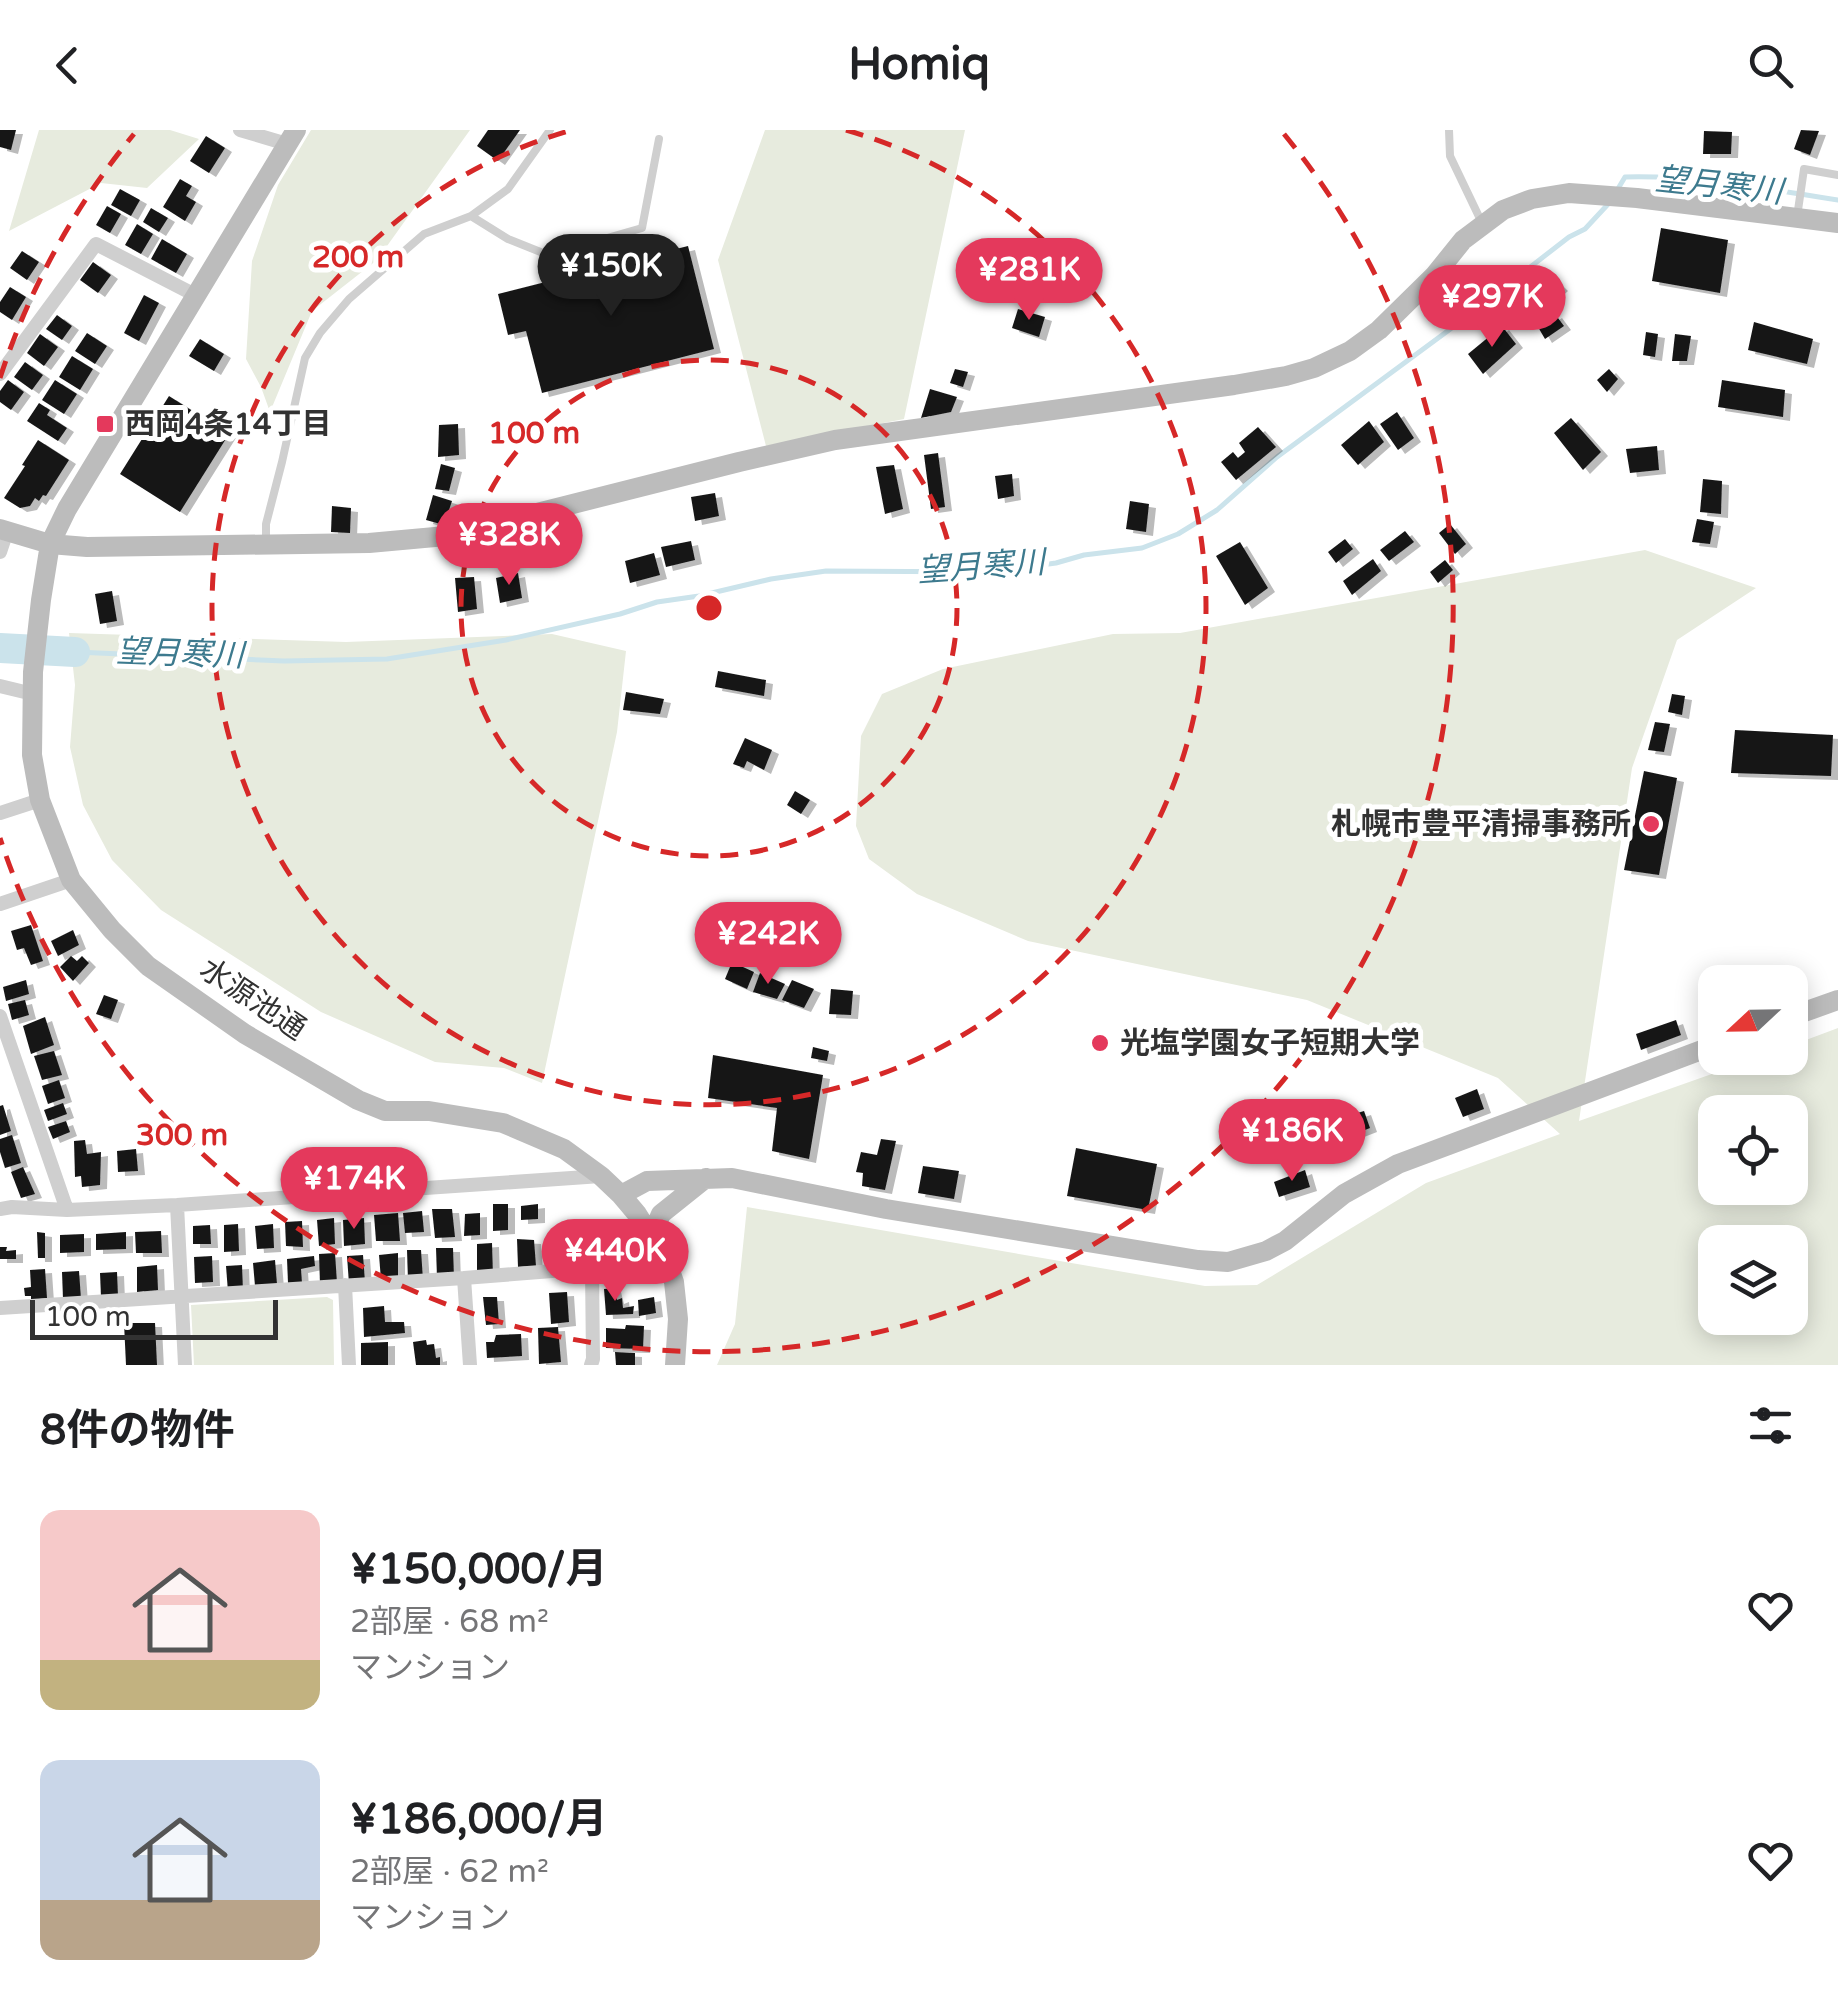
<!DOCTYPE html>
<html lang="ja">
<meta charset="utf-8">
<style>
:root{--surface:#fff;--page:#f2f2f2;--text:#202124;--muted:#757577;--accent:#e4395c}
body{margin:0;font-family:"Varela Round","Noto Sans JP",sans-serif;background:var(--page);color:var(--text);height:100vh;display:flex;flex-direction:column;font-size:38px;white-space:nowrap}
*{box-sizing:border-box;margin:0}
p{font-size:32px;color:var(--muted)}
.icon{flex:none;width:55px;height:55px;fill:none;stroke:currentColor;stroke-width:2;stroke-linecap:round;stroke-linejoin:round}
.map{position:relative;height:1235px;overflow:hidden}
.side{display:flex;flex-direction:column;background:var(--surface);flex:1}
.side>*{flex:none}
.needle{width:65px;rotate:248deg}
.tools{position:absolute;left:1698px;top:835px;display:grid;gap:20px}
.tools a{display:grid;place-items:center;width:110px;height:110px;border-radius:20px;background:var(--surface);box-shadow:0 5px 25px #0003;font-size:50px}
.scale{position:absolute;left:30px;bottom:25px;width:248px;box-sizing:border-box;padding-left:10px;border:5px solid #323232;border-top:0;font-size:28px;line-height:35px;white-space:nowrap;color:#323232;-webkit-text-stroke:8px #fff;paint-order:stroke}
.price{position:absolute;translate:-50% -85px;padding:0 22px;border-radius:35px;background:var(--accent);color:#fff;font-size:32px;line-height:65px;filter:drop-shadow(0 2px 5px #0008)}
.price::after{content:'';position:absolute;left:50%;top:60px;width:30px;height:22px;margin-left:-15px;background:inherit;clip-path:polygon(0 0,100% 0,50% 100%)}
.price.selected{background:#222;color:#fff}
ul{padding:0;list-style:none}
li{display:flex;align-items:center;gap:30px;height:250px;padding:0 40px}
li span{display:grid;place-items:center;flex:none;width:280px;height:200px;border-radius:20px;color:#555}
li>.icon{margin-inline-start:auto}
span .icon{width:120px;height:120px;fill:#fffc;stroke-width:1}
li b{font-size:42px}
h2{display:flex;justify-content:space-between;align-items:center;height:120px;padding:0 40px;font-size:42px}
header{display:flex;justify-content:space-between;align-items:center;height:130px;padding:0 40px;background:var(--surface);font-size:45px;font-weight:700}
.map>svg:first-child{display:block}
</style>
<header><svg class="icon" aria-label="back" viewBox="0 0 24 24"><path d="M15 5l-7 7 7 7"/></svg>Homiq<svg class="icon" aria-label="search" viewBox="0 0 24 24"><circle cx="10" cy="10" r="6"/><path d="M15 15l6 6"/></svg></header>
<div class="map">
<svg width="1838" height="1235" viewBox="0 0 1838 1235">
<defs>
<filter id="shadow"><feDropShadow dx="7" dy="4" stdDeviation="0" flood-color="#0004"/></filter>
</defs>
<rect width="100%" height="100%" fill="#fff"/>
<!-- green -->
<path fill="#e7ebde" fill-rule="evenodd" d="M 39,0 L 170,0 L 199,9 L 147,58 L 101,53 L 9,101 Z
M 311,0 L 470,0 L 377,130 L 312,181 L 270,282 L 261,257 L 246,229 L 252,131 L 278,55 Z
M 765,0 L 965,0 L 904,289 L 766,316 L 718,130 Z
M 1645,420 L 1756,458 L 1677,510 L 1632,638 L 1579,991 L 1757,928 L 1790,928 L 1790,916 L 1838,898 L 1838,1235 L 717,1235 L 735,1194 L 747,1077 L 1205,1156 L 1257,1155 L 1426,1053 L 1560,1004 L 1498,948 L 1307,870 L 1028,811 L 917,764 L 869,729 L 856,696 L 861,606 L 882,564 L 943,539 L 1113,504 L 1180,503 ZM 1715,982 L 1790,982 L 1790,1058 L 1715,1058 ZM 1715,1112 L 1790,1112 L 1790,1188 L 1715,1188 Z
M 69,503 L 346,512 L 552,504 L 626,521 L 617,602 L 542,953 L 504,938 L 435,932 L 321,882 L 161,780 L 112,730 L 83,675 L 70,617 L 75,555 Z
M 327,1167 L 333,1170 L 334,1235 L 194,1235 L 191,1175 Z"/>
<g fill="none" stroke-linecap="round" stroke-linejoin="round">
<!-- stream -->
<path stroke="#cbe3eb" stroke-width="5" d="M 1616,62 L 1625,47 C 1697,45 1767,59 1838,70
M 75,522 L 284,531 L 387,529 L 506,510 L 620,484 L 657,472 L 699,466 L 771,449 L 826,441 L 991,442 L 1056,433 L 1084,425 L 1142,418 L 1178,404 L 1217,380 L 1277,327 L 1449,200 L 1569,107 L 1585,99 L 1611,71"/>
<!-- river -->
<path stroke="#cbe3eb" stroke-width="30" d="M 0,518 L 75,522"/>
</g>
<!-- building -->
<path fill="#191919" filter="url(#shadow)" d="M 0,0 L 16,0 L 11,20 L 0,17 Z
M 488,0 L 520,0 L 498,31 L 477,16 Z
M 1801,0 L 1819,1 L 1810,25 L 1794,19 Z
M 1704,1 L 1732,2 L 1731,24 L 1703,24 Z
M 206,6 L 225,18 L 209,43 L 190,31 Z
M 180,49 L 192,56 L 186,66 L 196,72 L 185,91 L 163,77 Z
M 120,59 L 140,70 L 131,86 L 111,75 Z
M 107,76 L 121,84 L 110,103 L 96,95 Z
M 151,78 L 168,88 L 159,102 L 143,92 Z
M 137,94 L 153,104 L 141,124 L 125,115 Z
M 1661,98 L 1728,110 L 1720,163 L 1652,151 Z
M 162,109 L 187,124 L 176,143 L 151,129 Z
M 688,116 L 714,219 L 542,263 L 526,201 L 508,205 L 498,164 Z
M 22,121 L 39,132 L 27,150 L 10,138 Z
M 93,132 L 111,145 L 98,163 L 80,150 Z
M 1555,151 L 1561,157 L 1547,170 L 1540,163 Z
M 10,157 L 26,167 L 12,190 L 0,182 L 0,172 Z
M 144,165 L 159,173 L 139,211 L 124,203 Z
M 1018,179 L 1045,187 L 1039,207 L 1012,198 Z
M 1555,184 L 1564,196 L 1545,209 L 1538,197 Z
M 57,185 L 72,196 L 62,210 L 46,199 Z
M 1754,192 L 1813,209 L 1807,234 L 1748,220 Z
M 1502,196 L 1516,214 L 1483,244 L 1468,224 Z
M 1646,202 L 1658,204 L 1655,227 L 1643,225 Z
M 87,203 L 107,216 L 95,234 L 75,221 Z
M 40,204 L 58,217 L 44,236 L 27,223 Z
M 1675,204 L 1691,206 L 1687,231 L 1672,231 Z
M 200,209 L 224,224 L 214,241 L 189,226 Z
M 72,226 L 93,239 L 80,260 L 59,247 Z
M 25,232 L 43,245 L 32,260 L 14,247 Z
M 955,239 L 968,242 L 963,257 L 950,253 Z
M 1609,239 L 1618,249 L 1607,262 L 1597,250 Z
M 8,250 L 24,262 L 11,280 L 0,272 L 0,261 Z
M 55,250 L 77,264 L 64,284 L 42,270 Z
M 1722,250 L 1785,260 L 1783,287 L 1718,277 Z
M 930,259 L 957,267 L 951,282 L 921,288 Z
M 169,266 L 229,304 L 180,382 L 120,344 Z
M 39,273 L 50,280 L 47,285 L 67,298 L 58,311 L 27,291 Z
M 1397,282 L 1414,308 L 1398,320 L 1380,294 Z
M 1571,288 L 1601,322 L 1583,340 L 1554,303 Z
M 1369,291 L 1384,312 L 1358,335 L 1341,315 Z
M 458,294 L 459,325 L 438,327 L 439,295 Z
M 1258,297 L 1276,317 L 1236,350 L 1221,332 L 1233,322 L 1238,328 L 1245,322 L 1239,313 Z
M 38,310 L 69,330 L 46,366 L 43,365 L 39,371 L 35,368 L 30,376 L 20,378 L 4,368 L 25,336 L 22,335 Z
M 1657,316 L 1659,340 L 1630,343 L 1626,319 Z
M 938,323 L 945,377 L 931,379 L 924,325 Z
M 441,334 L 455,338 L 449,361 L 435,359 Z
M 894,335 L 903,379 L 885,384 L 876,337 Z
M 1012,344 L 1014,366 L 998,369 L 995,346 Z
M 1703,349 L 1722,351 L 1721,384 L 1700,382 Z
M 715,363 L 719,386 L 695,391 L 691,367 Z
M 433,365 L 452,371 L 444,395 L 426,390 Z
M 1130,371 L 1149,374 L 1146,402 L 1126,399 Z
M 332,376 L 351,378 L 350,403 L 331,402 Z
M 1697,389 L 1714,392 L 1710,414 L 1692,412 Z
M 1450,394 L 1466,414 L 1455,424 L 1439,403 Z
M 1405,401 L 1414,412 L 1389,431 L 1380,420 Z
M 1345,409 L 1353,419 L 1336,433 L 1328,422 Z
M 691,411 L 695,430 L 666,437 L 661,417 Z
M 1240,412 L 1268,458 L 1245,475 L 1216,426 Z
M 654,423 L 660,445 L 630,453 L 625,431 Z
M 1373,429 L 1381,441 L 1352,465 L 1343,451 Z
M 1445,430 L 1453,440 L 1438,453 L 1430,442 Z
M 518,443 L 522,468 L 500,473 L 496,448 Z
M 474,447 L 477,479 L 458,482 L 455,448 Z
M 112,461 L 117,491 L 100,494 L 95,464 Z
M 718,541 L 766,550 L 764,566 L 715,557 Z
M 626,562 L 664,569 L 660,584 L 623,580 Z
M 1672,564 L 1685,566 L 1682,585 L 1668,582 Z
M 1655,592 L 1670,594 L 1664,622 L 1648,620 Z
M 1735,600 L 1833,605 L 1831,646 L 1731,643 Z
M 745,608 L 772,620 L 764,640 L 747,631 L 744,638 L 733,634 Z
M 1644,641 L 1677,648 L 1659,745 L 1624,740 Z
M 795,661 L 810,670 L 801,684 L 787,675 Z
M 31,795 L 43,831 L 31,835 L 24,818 L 17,820 L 11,801 Z
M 73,800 L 79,815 L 58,826 L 51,811 Z
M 71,826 L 77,831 L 82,826 L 89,833 L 73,851 L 60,837 Z
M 732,832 L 754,842 L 747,859 L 725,849 Z
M 760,843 L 785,854 L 777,869 L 753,862 Z
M 26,850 L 29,864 L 6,871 L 3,857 Z
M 792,850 L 814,859 L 804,878 L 782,870 Z
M 831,859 L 853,861 L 851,885 L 829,884 Z
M 104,865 L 118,870 L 111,889 L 96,884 Z
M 25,870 L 29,885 L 12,890 L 8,874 Z
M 45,887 L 54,915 L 31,924 L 23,896 Z
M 1676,890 L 1681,905 L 1641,920 L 1636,904 Z
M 813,917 L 829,921 L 827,931 L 811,928 Z
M 54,921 L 62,945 L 42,950 L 34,926 Z
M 713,925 L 823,945 L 809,1029 L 772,1021 L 777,978 L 708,968 Z
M 59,950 L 65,968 L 48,974 L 42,956 Z
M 1477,959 L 1484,979 L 1463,987 L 1455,968 Z
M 63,973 L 67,984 L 48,991 L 44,980 Z
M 3,975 L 11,1001 L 0,1005 L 0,976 Z
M 1364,981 L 1370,998 L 1352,1005 L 1345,987 Z
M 66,991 L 70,1002 L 53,1009 L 48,997 Z
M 12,1005 L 21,1033 L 5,1038 L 0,1022 L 0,1009 Z
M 881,1009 L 896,1011 L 885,1060 L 862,1056 L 863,1043 L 856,1042 L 861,1022 L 877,1025 Z
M 85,1010 L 87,1024 L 101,1022 L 100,1055 L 82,1057 L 81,1046 L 75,1047 L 74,1011 Z
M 1076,1018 L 1157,1034 L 1148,1080 L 1067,1066 Z
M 136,1019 L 138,1041 L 118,1042 L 117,1021 Z
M 923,1036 L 959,1041 L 954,1069 L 918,1063 Z
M 23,1037 L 35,1064 L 21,1068 L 11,1042 Z
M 1305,1040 L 1310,1057 L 1279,1067 L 1274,1052 Z
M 493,1074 L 508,1074 L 508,1100 L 493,1101 Z
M 538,1074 L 538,1089 L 521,1090 L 521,1076 Z
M 432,1079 L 452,1079 L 455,1107 L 435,1108 Z
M 422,1081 L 424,1102 L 405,1103 L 403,1083 Z
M 398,1083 L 400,1111 L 376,1111 L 374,1085 Z
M 480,1083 L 480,1105 L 464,1106 L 465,1084 Z
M 334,1088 L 335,1114 L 319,1116 L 317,1090 Z
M 364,1088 L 365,1114 L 344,1116 L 343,1090 Z
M 302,1091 L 303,1117 L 286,1116 L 285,1092 Z
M 238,1094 L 239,1121 L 224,1122 L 224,1095 Z
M 273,1094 L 274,1118 L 257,1119 L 255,1096 Z
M 210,1095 L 211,1114 L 193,1114 L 193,1096 Z
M 161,1101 L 162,1123 L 136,1123 L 135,1102 Z
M 37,1102 L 45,1103 L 45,1128 L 38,1128 Z
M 126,1102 L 126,1119 L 96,1120 L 96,1104 Z
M 613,1102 L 615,1131 L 592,1133 L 592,1104 Z
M 84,1104 L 84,1122 L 60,1123 L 60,1105 Z
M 517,1109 L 534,1110 L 536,1136 L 518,1137 Z
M 492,1113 L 493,1146 L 477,1146 L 477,1114 Z
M 0,1117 L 7,1117 L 6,1121 L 16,1120 L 16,1129 L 0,1129 Z
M 436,1118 L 453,1118 L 454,1147 L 437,1148 Z
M 407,1120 L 421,1120 L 423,1150 L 408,1151 Z
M 335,1123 L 337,1153 L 320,1154 L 319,1124 Z
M 398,1123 L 398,1148 L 381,1150 L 379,1125 Z
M 363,1125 L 365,1152 L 349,1154 L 347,1126 Z
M 212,1126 L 213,1152 L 195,1153 L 194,1127 Z
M 314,1126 L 315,1136 L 301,1139 L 302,1153 L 288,1153 L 287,1129 Z
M 275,1130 L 277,1154 L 255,1156 L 253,1133 Z
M 157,1135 L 158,1160 L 137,1162 L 137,1137 Z
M 242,1135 L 243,1161 L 228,1162 L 226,1136 Z
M 45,1139 L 47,1168 L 31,1170 L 31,1166 L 25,1166 L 24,1158 L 31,1157 L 30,1140 Z
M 79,1141 L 81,1169 L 63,1169 L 62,1142 Z
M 117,1142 L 118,1166 L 101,1167 L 100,1143 Z
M 614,1158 L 617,1170 L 622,1168 L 623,1178 L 634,1176 L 633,1184 L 606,1185 L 604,1159 Z
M 567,1162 L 569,1192 L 551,1194 L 549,1163 Z
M 483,1167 L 497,1167 L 499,1194 L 486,1195 Z
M 654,1167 L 656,1183 L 639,1186 L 638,1170 Z
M 384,1176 L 385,1192 L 404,1192 L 405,1203 L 364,1207 L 363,1178 Z
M 124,1193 L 155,1193 L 157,1235 L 126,1235 Z
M 626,1195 L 644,1196 L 643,1219 L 606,1218 L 606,1198 L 625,1199 Z
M 558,1197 L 561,1232 L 539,1234 L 538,1198 Z
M 521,1204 L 522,1226 L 487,1228 L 486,1212 L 494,1212 L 496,1205 Z
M 426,1210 L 427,1215 L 434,1214 L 436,1228 L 440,1227 L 440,1235 L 416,1235 L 413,1212 Z
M 388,1212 L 388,1235 L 361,1235 L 361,1213 Z
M 615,1222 L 635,1223 L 635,1235 L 616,1235 Z"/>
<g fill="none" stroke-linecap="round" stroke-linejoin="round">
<!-- lane -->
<path stroke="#cfcfcf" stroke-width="8" d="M 1449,0 L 1450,26 L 1483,95
M 471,86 L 508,59 L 550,0
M 1797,87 L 1804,39 L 1838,45
M 266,414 L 266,394 L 282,332 L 305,228 L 320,203 L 349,169 L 424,104 L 471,86 L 508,109 L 548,125 L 642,98 L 659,9"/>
<!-- street -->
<path stroke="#cfcfcf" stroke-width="14" d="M 240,0 L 287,14
M 0,244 L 96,114 L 197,166
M 0,422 L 7,401
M 0,556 L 33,564
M 0,683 L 40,670
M 0,774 L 71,750
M 0,886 L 67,1080
M 177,1075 L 185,1235
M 0,1079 L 12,1077 L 67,1080 L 177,1075 L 601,1046
M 464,1148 L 470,1235
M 345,1155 L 349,1235
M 0,1178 L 464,1148 L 667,1132
M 591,1235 L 593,1229 L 592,1139"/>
<!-- secondary -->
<path stroke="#bcbcbc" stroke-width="20" d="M 296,0 L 67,379 L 50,414 L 41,470 L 33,542 L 32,625 L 40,670 L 71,750 L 112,800 L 148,836 L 245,904 L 358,970 L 385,981 L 429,981 L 503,993 L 564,1019 L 601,1046 L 621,1065 L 637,1084 L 667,1132 L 674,1152 L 678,1189 L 675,1235
M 0,399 L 50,414 L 87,417 L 369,413 L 446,406 L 739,332 L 835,310 L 1234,255 L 1286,246 L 1314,238 L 1350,221 L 1379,200 L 1434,146 L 1463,110 L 1503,80 L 1532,69 L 1569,63 L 1637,68 L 1838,93
M 1790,887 L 1838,870
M 621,1065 L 647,1051 L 732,1048 L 886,1079 L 1198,1130 L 1228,1132 L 1266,1121 L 1285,1111 L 1344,1064 L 1398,1034 L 1715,915
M 657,1114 L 655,1098 L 661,1084 L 706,1048"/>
</g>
<!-- distance rings -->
<g fill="none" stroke="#d62828" stroke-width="5" stroke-dasharray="18 12">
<circle cx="709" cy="478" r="248"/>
<path d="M846 0A497 497 0 1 1 572 0"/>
<path d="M0 248A745 745 0 0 1 134 4M1284 4A745 745 0 1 1 0 708"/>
</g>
<!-- markers -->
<g fill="#e4395c" stroke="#fff" stroke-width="4">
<rect x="95" y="284" width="20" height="20" rx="5"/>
<circle cx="1651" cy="694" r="10"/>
<circle cx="1100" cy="913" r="10"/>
</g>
<g text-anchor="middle" stroke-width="10" stroke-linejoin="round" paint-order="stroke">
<!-- poi labels -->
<g font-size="30" font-weight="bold" fill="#323232" stroke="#fff" text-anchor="start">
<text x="125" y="304">西岡4条14丁目</text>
<text x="1631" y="704" text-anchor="end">札幌市豊平清掃事務所</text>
<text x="1120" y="923">光塩学園女子短期大学</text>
</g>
<!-- street labels -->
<g font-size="30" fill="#323232" stroke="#fff">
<text transform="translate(253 869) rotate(34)" y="10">水源池通</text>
</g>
<!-- water labels -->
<g font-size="32" font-style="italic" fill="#3d7a8e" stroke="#fff">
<text transform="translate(1719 55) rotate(6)" y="11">望月寒川</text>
<text transform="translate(981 436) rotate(-4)" y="11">望月寒川</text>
<text transform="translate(180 523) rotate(2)" y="11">望月寒川</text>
</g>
</g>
<circle cx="709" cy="478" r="15" fill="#d62828" stroke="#fff" stroke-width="5"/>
<g font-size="30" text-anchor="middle" font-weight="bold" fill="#d62828" stroke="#fff" stroke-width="10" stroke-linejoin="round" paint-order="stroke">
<text x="358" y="137">200 m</text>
<text x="534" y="313">100 m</text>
<text x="182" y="1015">300 m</text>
</g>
</svg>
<div class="tools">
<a><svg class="needle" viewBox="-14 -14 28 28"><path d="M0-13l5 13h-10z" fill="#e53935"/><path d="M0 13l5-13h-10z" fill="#757577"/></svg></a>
<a><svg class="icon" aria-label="locate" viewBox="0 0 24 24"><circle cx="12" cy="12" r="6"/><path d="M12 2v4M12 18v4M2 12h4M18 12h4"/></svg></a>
<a><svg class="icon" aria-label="layers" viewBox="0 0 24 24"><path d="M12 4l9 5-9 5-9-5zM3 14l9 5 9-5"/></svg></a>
</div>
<div class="scale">100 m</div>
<b class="price selected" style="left:611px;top:189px">¥150K</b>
<b class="price" style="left:1029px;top:193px">¥281K</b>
<b class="price" style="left:1492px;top:220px">¥297K</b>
<b class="price" style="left:509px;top:458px">¥328K</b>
<b class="price" style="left:768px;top:857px">¥242K</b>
<b class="price" style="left:1292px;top:1054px">¥186K</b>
<b class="price" style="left:354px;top:1102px">¥174K</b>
<b class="price" style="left:615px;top:1174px">¥440K</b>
</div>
<section class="side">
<h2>8件の物件<svg class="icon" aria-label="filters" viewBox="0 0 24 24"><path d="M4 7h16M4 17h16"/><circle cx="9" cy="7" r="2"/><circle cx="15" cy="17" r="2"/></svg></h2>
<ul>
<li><span style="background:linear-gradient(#f6c9c9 75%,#c2b280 0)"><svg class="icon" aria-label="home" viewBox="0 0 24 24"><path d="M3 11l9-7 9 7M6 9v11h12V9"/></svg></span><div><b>¥150,000/月</b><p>2部屋 · 68 m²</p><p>マンション</p></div><svg class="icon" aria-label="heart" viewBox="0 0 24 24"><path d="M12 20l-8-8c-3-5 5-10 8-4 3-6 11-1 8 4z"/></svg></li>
<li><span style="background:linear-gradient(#c9d6e8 70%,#b9a48a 0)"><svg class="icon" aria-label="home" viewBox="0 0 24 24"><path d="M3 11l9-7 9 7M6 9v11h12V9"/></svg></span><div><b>¥186,000/月</b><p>2部屋 · 62 m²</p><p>マンション</p></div><svg class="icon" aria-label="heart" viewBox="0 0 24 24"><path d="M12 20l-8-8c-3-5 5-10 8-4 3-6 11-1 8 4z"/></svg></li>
</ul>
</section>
